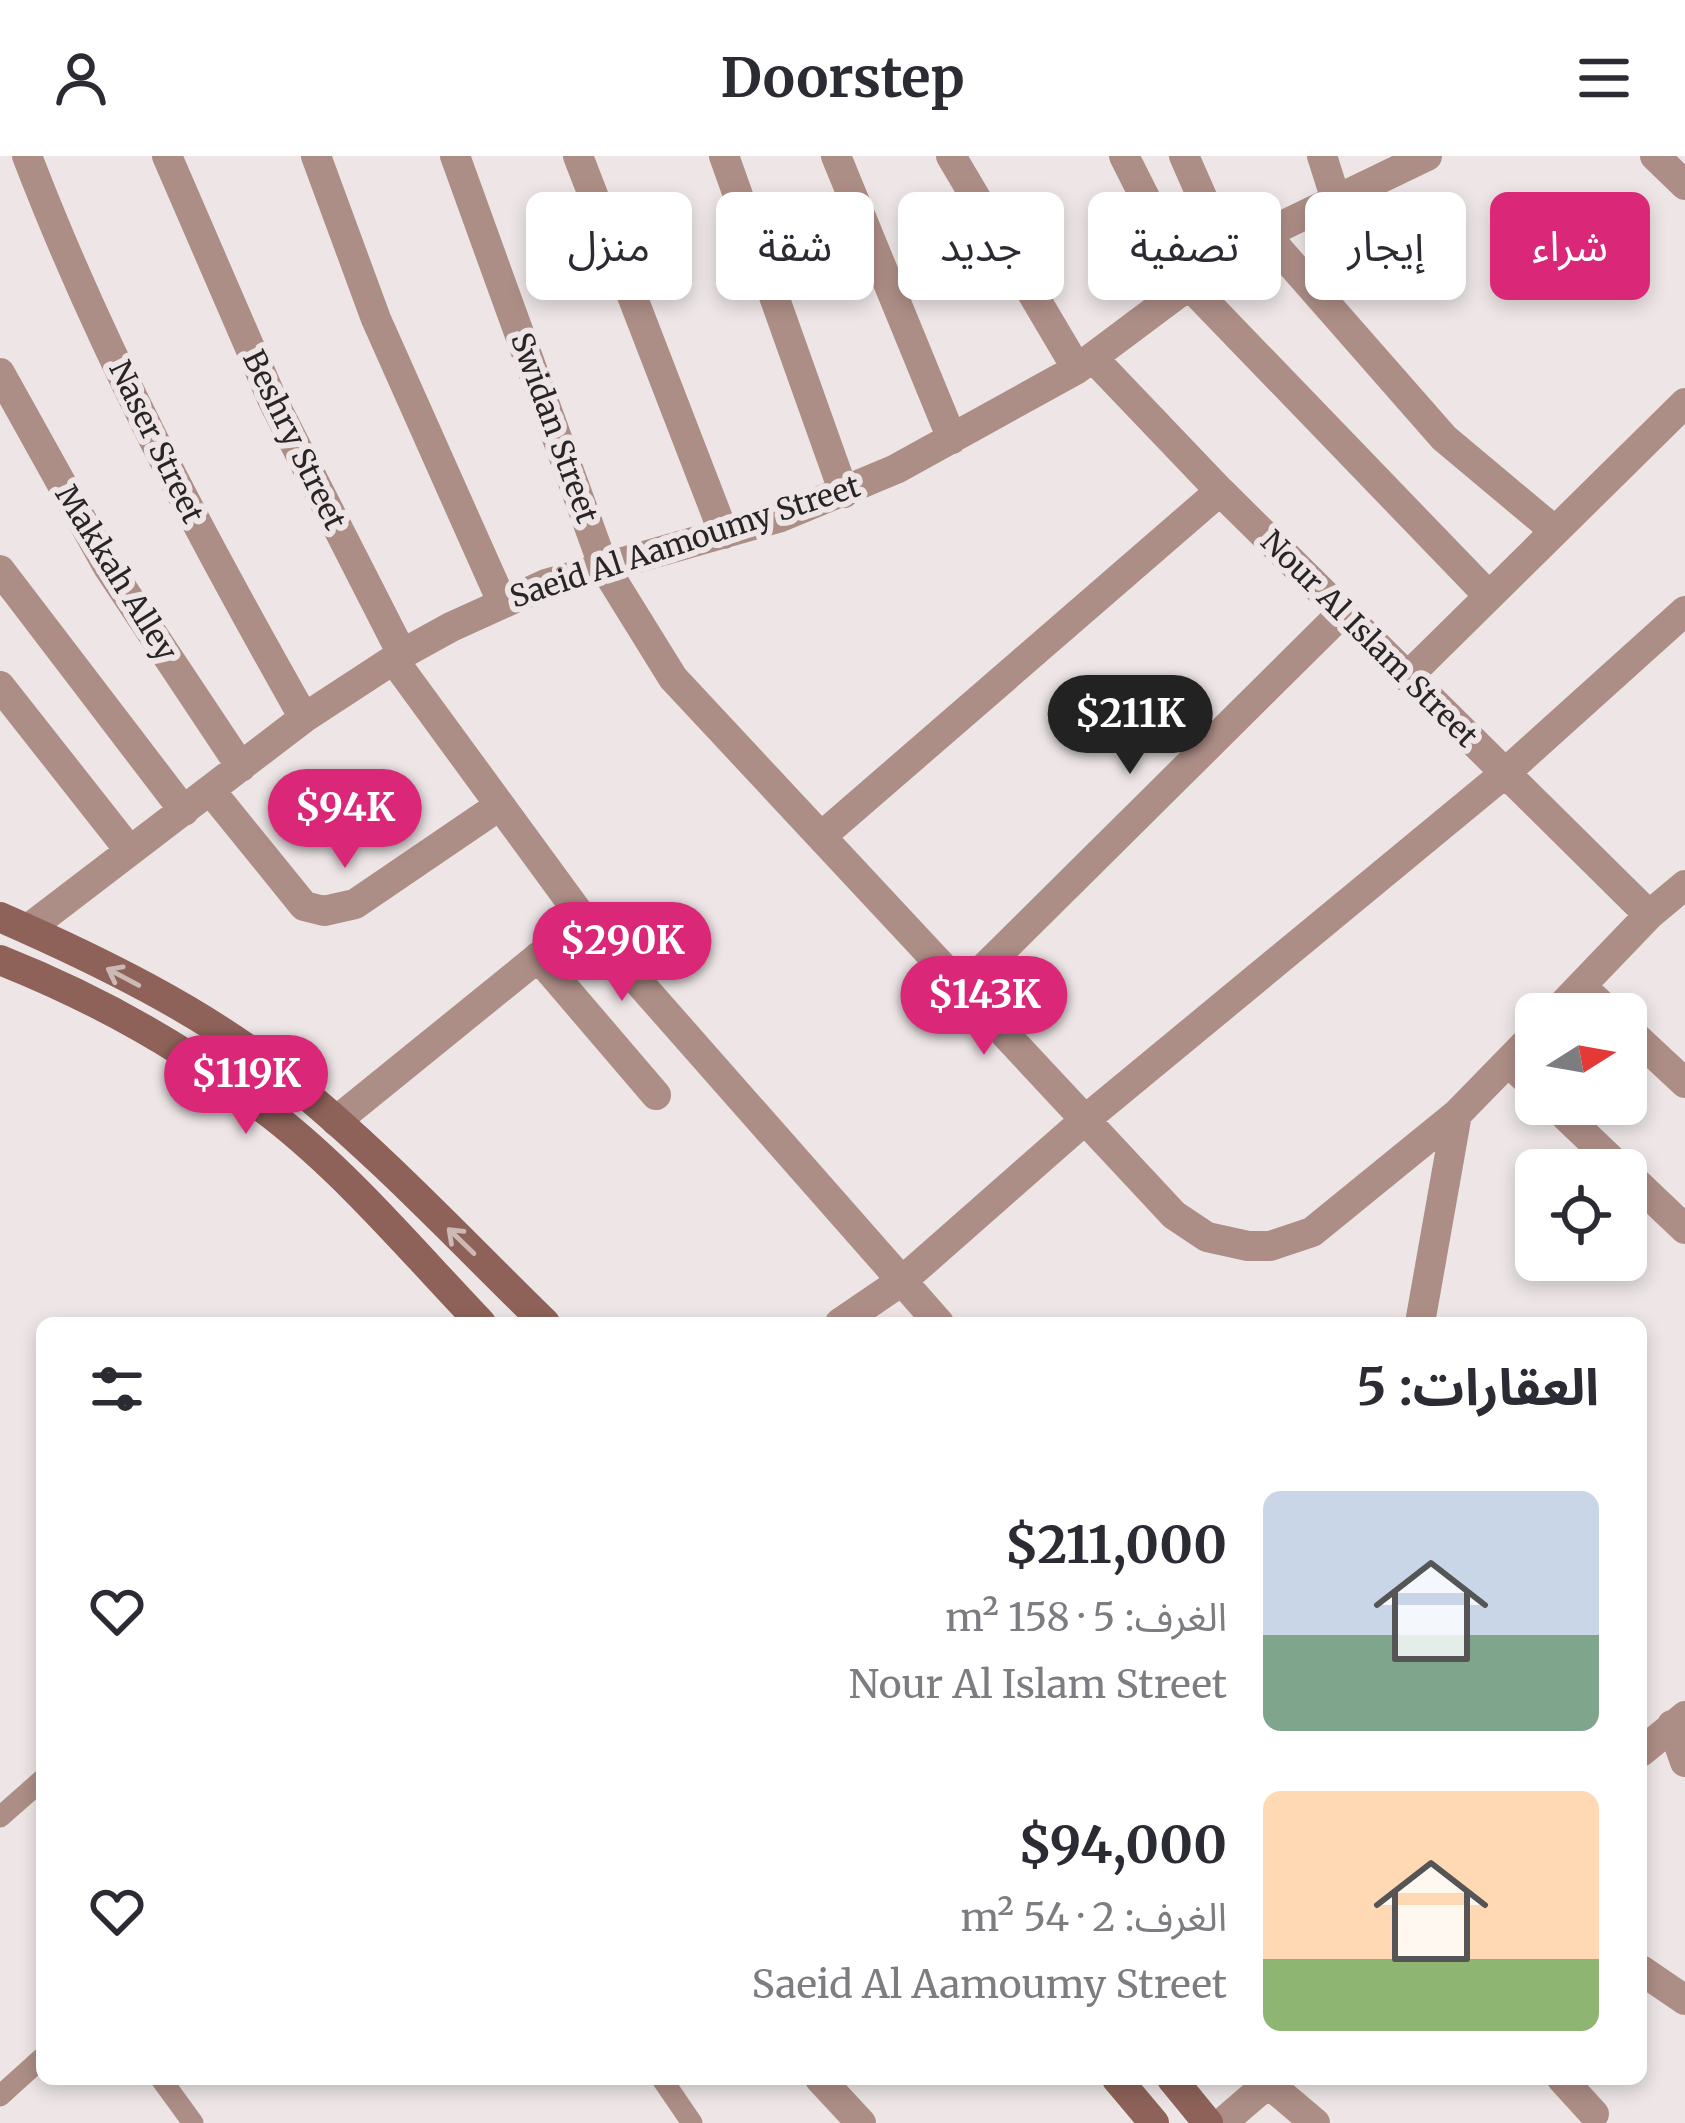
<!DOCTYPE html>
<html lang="ar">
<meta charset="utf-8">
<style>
:root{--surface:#fff;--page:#f2f2f3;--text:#2b2b33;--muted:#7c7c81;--accent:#db2777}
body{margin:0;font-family:Merriweather,"Noto Sans Arabic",serif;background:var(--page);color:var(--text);direction:rtl;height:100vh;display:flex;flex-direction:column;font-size:45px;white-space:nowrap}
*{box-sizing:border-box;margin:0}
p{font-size:39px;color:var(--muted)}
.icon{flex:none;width:66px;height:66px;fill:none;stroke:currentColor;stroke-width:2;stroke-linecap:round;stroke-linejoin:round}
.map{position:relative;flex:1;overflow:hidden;direction:ltr}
.drawer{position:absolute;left:36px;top:1161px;width:1611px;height:768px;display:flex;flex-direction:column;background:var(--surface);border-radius:18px;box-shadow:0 6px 18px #0003;direction:rtl}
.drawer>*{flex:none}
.guide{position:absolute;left:36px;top:36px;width:1614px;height:108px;direction:rtl;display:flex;gap:24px}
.needle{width:78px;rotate:79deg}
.controls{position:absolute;left:1515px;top:837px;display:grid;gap:24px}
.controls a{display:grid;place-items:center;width:132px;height:132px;border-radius:18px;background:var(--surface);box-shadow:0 6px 18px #0003;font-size:60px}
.price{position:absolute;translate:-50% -102px;padding:0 27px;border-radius:42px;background:var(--accent);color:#fff;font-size:39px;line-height:78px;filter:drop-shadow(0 3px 6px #0008)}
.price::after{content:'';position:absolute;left:50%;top:72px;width:36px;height:27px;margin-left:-18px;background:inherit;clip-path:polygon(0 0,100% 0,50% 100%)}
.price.selected{background:#222;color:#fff}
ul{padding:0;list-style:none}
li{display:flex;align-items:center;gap:36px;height:300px;padding:0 48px}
li span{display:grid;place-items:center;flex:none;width:336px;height:240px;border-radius:18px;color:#555}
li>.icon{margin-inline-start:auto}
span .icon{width:144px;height:144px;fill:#fffc;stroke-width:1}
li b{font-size:51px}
h2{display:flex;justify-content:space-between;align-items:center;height:144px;padding:0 48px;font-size:51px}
.pill{padding:0 42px;border-radius:18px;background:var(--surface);box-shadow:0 6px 18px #0003;font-size:42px;line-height:108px}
.pill.selected{background:var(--accent);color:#fff}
header{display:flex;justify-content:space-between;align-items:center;height:156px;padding:0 48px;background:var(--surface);font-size:54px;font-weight:700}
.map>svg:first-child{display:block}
</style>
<header><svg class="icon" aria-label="menu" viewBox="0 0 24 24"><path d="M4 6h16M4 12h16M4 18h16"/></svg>Doorstep<svg class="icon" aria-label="person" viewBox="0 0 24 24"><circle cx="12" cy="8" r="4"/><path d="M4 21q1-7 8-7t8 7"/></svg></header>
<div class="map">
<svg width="1685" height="1967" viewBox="0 0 1685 1967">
<rect width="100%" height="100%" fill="#eee6e6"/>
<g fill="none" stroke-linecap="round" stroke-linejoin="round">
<!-- service -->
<path stroke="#ad8e86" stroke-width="21" d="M 0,1661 L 42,1624
M 161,1923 L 193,1967
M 662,1923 L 692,1967
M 0,1940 L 42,1902"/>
<!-- minor -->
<path stroke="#ad8e86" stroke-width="30" d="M 27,0 C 102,196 201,380 304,562
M 167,0 L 273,245 L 402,498
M 316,0 L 376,163 L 502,446
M 455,0 L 603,409 L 673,522 L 1174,1059 L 1207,1081 L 1248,1090 L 1270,1090 L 1312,1076 L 1457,958 L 1536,877
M 578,0 L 724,378
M 724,0 L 844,337
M 836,0 L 952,283
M 951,0 L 1077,213
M 1124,0 L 1189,129 L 1489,440
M 1184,0 L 1228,100
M 1322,0 L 1336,44
M 1655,0 L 1685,29
M 1265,78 L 1444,282 L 1555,375
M 1093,202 L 1220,335 L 1649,759
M 0,217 L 108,411 L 241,611
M 0,414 L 184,655
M 393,503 L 584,764 L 939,1167
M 1407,521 L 1685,247
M 0,530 L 130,695
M 210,634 L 304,750 L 324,755 L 355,748 L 499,650
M 823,679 L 1220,335
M 28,773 L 304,562 L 402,498 L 451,471 L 546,428 L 781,361 L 896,313 L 1077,213 L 1228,100 L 1265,78 L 1427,0
M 538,801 L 656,939
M 1581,830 L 1611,858
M 964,832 L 1342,457
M 1554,858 L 1649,759 L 1685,729
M 1626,872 L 1685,927
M 1508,906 L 1536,932
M 1553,948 L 1622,1014
M 336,965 L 584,764
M 1626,1017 L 1685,1073
M 840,1167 L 903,1124 L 1086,963 L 1504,618 L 1685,455
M 1420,1167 L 1457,958
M 1672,1569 L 1685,1606
M 1641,1596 L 1685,1560
M 1641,1814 L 1685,1844
M 820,1923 L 861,1967
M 1263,1923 L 1315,1967
M 1562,1923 L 1594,1958
M 1222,1967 L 1273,1923"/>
<!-- secondary -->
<path stroke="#8e6258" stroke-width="30" d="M 0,761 C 96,803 205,856 286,922 C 378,996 460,1084 545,1167
M 0,804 C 96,842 190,895 272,959 C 349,1019 414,1097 481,1167
M 1117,1923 L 1154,1967
M 1172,1923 L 1208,1967"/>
</g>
<!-- one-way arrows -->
<defs><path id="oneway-shaft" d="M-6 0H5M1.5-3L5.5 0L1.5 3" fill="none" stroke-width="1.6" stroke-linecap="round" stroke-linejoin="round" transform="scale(3)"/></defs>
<g stroke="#ccb8b4">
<use href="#oneway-shaft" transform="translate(123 821) rotate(-152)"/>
<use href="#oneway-shaft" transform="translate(461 1085) rotate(-136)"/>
</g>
<g text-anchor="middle" stroke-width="12" stroke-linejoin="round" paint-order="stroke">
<!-- street labels -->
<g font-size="30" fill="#292526" stroke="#eee6e6">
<text transform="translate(554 272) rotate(70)" y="10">Swidan Street</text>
<text transform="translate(294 284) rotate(64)" y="10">Beshry Street</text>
<text transform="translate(156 286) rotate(64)" y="10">Naser Street</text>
<text transform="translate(685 386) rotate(-18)" y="10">Saeid Al Aamoumy Street</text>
<text transform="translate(116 417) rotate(58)" y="10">Makkah Alley</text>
<text transform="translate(1369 483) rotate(45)" y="10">Nour Al Islam Street</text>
</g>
</g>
</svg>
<div class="controls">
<a><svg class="needle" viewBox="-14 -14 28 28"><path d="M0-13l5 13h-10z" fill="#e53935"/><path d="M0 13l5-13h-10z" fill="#7c7c81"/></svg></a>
<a><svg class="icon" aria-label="locate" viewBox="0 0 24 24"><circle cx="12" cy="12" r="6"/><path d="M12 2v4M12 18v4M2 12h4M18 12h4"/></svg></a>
</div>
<b class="price selected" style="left:1130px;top:621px">$211K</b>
<b class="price" style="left:345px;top:715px">$94K</b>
<b class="price" style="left:622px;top:848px">$290K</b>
<b class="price" style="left:984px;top:902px">$143K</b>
<b class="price" style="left:246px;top:981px">$119K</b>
<div class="guide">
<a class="pill selected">شراء</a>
<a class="pill">إيجار</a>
<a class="pill">تصفية</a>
<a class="pill">جديد</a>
<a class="pill">شقة</a>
<a class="pill">منزل</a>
</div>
<section class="drawer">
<h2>العقارات: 5<svg class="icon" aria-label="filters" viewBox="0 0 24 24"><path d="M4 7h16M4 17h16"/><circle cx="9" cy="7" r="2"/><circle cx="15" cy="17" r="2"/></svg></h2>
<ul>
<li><span style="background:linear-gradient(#c9d6e8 60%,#7fa58c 0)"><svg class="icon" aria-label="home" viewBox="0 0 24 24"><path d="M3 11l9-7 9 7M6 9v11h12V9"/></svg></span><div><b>$211,000</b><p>الغرف: 5 · 158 m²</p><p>Nour Al Islam Street</p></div><svg class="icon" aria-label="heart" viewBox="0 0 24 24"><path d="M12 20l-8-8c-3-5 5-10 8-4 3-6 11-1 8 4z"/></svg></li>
<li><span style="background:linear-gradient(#ffd9b3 70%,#8fb573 0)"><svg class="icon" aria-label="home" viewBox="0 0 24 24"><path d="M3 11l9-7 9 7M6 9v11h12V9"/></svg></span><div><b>$94,000</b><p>الغرف: 2 · 54 m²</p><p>Saeid Al Aamoumy Street</p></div><svg class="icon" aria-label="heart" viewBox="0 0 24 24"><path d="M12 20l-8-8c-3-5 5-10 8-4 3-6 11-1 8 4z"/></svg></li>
</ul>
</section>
</div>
